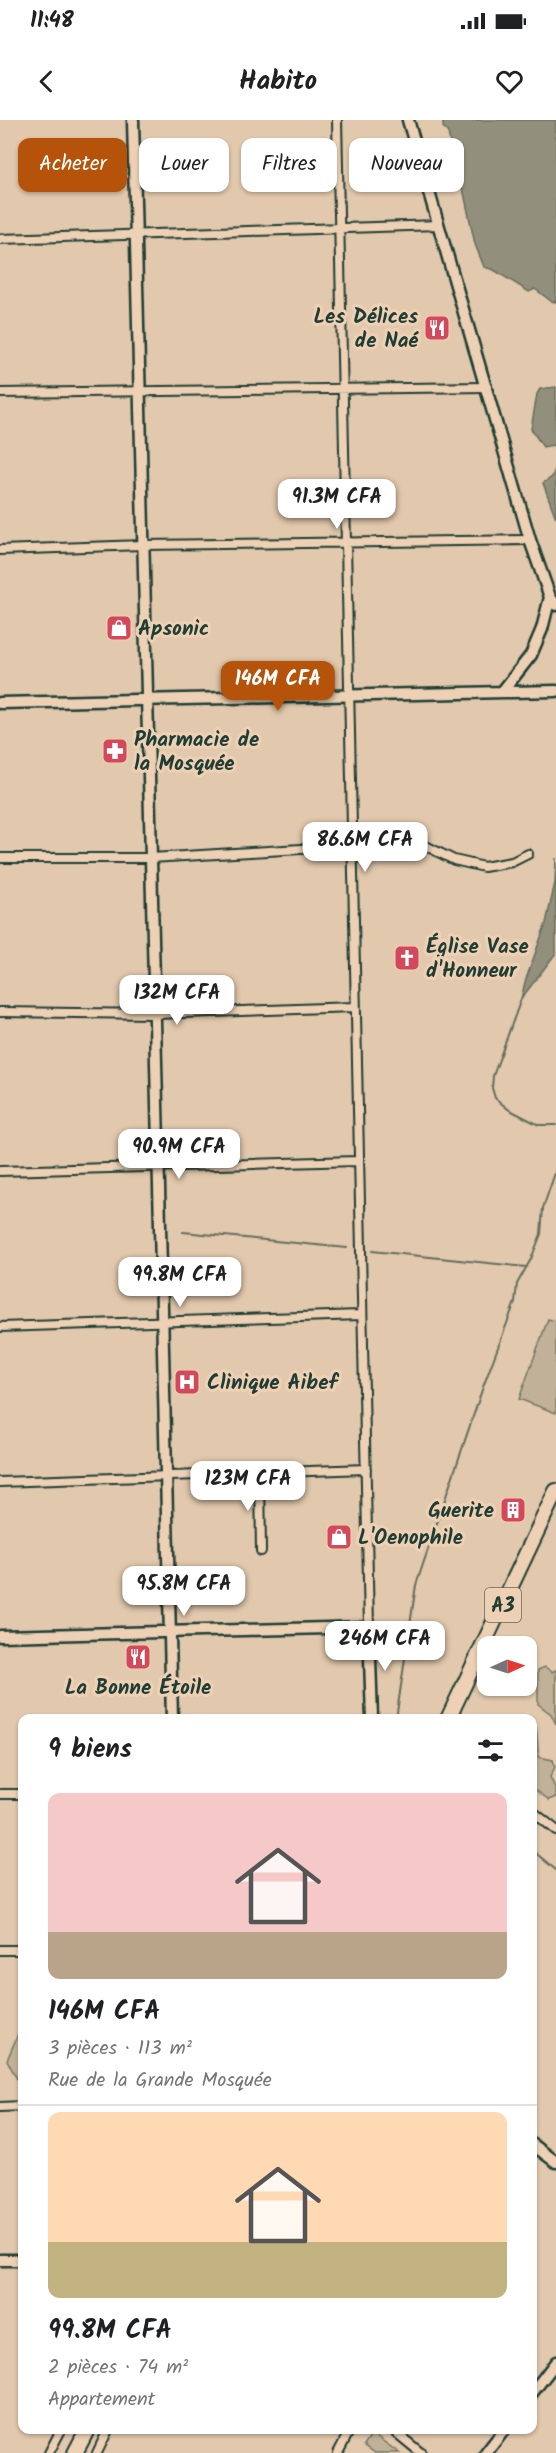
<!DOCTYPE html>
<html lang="fr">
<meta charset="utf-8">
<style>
:root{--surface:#fff;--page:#f2f2f2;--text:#202124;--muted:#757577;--line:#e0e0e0;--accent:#b45309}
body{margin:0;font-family:Kalam,sans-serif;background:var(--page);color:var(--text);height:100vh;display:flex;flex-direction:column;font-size:22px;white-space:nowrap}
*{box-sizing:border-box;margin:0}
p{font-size:20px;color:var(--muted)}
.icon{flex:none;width:33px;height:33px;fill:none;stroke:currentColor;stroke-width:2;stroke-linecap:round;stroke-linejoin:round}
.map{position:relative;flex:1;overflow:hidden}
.drawer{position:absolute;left:18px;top:1594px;width:519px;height:720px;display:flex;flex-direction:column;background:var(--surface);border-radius:12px;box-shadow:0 2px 4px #0004}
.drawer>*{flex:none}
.banner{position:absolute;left:18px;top:18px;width:520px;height:54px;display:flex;gap:12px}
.needle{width:39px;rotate:87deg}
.controls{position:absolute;left:477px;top:1516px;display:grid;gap:12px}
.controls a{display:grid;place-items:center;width:60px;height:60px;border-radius:12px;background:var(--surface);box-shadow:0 2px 4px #0004;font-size:30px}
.price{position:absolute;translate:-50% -51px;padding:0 14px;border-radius:12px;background:#fff;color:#222;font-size:20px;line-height:39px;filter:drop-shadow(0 2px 3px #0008)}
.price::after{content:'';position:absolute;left:50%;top:36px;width:18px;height:14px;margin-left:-9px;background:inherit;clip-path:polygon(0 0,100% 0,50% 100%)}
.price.current{background:var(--accent);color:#fff}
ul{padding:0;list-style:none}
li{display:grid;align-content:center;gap:12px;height:318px;padding:0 30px}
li+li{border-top:2px solid var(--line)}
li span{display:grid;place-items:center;height:186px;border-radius:12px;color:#555}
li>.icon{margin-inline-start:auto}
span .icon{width:108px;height:108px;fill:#fffc;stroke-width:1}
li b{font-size:26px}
h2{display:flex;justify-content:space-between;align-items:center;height:72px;padding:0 30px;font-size:26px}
.tag{padding:0 21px;border-radius:12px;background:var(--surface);box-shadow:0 2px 4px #0004;font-size:21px;line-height:54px}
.tag.current{background:var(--accent);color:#fff}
.status{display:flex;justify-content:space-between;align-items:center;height:42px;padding:0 30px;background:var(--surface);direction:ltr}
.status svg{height:16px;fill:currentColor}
header{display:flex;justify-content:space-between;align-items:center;height:78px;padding:0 30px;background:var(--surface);font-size:27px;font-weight:700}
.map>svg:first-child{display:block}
</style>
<div class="status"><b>11:48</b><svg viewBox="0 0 49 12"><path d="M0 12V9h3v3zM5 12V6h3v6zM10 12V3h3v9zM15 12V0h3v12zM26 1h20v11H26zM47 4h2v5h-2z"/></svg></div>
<header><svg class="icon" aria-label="back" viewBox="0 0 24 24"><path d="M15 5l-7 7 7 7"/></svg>Habito<svg class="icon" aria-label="heart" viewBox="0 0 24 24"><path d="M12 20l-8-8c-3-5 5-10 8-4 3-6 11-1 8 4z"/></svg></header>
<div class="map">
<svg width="556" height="2333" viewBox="0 0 556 2333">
<rect width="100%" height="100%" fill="#e2c8ac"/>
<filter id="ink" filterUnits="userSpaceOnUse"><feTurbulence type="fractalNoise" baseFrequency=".0167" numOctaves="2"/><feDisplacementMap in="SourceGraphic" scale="12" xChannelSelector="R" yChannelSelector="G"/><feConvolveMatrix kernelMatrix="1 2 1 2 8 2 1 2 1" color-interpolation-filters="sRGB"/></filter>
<g filter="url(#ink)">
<!-- green -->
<path fill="#c1b198" stroke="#707766" stroke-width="1.5" d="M 548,1199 L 556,1201 L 556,1293 L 519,1279 Z
M 545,1547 L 552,1552 L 556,1550 L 556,1604 L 551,1594 L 538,1584 L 538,1550 Z
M 533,1607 L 536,1608 C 538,1618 537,1627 539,1637 L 553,1640 L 555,1647 L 550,1657 L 556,1670 L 556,1677 L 549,1680 L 533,1668 Z
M 22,1905 L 22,1959 L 17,1959 L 7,1940 Z
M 372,2313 L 399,2333 L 375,2333 L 364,2325 Z"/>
<!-- water -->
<path fill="#928f7b" stroke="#646e5f" stroke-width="1.5" d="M 443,0 L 556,0 L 556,182 L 551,181 L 535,169 L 529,172 L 494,150 L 484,147 L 475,124 L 464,73 L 454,53 L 455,45 L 448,13 L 443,7 Z
M 556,267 L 556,332 L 553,325 L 543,327 L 531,309 L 537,274 L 540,269 Z
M 556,347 L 556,398 L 543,363 L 552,357 Z
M 556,738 L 556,833 L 521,879 L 525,862 L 546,803 L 555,763 Z"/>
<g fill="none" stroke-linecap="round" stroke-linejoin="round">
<!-- stream -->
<path stroke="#646e5f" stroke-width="2" d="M 521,879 L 493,956 L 492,968 L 495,978 L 508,989 L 539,1005 L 556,1005
M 183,1112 L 347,1128
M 372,1131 L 526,1147
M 396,1599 L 416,1465 L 483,1267 L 515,1182 L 517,1164 L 531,1139 L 541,1114 L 543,1088 L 556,1050
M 532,1730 L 556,1750"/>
<!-- street casing -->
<g stroke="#1f3d34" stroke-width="12">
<path id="street" d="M 337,0 L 369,1507
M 0,119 L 439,105
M 0,273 L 487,267
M 0,430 L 143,425 L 530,420
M 0,738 L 151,738 L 351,726 L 424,725 L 454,740 L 484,747 L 512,742 L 528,734
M 0,892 L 155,894 L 354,887
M 0,1051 L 357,1041
M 0,1207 L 361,1195
M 260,1354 L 261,1431
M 0,1362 L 366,1349
M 0,1674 L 22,1674
M 532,1691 L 556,1710
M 0,1830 L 22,1830
M 0,1987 L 22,1986
M 393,2310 L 421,2333
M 49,2333 L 61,2310
M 97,2333 L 108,2310
M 338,2333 L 350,2310"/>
</g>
<!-- secondary casing -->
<g stroke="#1f3d34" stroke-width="15">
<path id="secondary" d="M 133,0 L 172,1599
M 408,0 L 530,420 L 550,477 L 556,485
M 502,572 L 531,535 L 542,509 L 550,477
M 0,583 L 556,571
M 0,1516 L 369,1507 L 372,1599
M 532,2024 L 556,2042
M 0,2140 L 22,2140
M 532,2273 L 556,2242
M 486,2333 L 504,2310"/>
</g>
<!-- highway casing -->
<g stroke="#1f3d34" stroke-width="18">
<path id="highway" d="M 448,1599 L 556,1371
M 75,2333 L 87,2310"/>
</g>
<!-- street -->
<use href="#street" stroke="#eed1b4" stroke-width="8"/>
<!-- secondary -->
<use href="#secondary" stroke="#eed1b4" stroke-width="10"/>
<!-- highway -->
<use href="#highway" stroke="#eed1b4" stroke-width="14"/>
</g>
</g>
<!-- icons -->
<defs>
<g id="restaurant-square" transform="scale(1.35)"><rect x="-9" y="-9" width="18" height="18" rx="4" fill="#d1495b" stroke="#eed1b4"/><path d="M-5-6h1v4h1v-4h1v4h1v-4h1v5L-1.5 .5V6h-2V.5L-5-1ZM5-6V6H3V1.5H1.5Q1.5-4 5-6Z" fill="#fff"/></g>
<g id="shop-square" transform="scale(1.35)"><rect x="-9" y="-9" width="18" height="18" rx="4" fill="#d1495b" stroke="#eed1b4"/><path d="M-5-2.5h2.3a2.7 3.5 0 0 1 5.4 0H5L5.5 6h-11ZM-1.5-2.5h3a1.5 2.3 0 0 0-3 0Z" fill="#fff"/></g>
<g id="pharmacy-square" transform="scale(1.35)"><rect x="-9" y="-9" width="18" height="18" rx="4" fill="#d1495b" stroke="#eed1b4"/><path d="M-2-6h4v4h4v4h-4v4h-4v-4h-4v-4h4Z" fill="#fff"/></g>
<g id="church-square" transform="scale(1.35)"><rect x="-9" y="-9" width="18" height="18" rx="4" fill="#d1495b" stroke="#eed1b4"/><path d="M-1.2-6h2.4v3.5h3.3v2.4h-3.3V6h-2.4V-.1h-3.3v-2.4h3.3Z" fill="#fff"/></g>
<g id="hospital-square" transform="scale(1.35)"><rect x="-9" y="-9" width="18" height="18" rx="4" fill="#d1495b" stroke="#eed1b4"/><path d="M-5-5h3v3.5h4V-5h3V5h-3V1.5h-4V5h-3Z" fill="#fff"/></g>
<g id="building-square" transform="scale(1.35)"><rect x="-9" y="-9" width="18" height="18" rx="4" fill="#d1495b" stroke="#eed1b4"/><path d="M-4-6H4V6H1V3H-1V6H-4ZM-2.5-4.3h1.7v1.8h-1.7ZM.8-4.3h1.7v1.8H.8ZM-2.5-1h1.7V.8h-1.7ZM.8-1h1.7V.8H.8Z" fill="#fff"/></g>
</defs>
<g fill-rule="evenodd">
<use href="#restaurant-square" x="437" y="208"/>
<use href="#shop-square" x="119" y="508"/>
<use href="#pharmacy-square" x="115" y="631"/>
<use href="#church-square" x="407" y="838"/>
<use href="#hospital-square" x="187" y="1262"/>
<use href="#building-square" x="513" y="1390"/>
<use href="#shop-square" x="339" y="1417"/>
<use href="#restaurant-square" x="138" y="1537"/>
</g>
<g text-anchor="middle" stroke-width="6" stroke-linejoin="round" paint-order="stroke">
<!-- shield labels -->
<rect fill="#eed1b4" stroke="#5d695a" stroke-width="1.5" x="485" y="1468" width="36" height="34" rx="4.5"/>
<g font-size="20" font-weight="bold" fill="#1f3d34">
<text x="503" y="1492">A3</text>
</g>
<!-- poi labels -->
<g font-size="21" font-weight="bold" fill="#1f3d34" stroke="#eed1b4" text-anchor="start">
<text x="418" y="203" text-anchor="end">Les Délices<tspan x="418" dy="24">de Naé</tspan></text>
<text x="138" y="515">Apsonic</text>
<text x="134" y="626">Pharmacie de<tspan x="134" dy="24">la Mosquée</tspan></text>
<text x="426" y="833">Église Vase<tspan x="426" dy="24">d'Honneur</tspan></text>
<text x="207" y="1269">Clinique Aibef</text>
<text x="494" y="1397" text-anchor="end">Guerite</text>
<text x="358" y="1424">L'Oenophile</text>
<text x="138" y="1574" text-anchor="middle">La Bonne Étoile</text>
</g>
</g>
</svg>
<div class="controls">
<a><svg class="needle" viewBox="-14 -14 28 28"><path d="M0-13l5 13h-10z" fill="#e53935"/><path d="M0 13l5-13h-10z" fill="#757577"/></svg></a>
</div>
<b class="price" style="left:337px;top:410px">91.3M CFA</b>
<b class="price current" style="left:278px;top:592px">146M CFA</b>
<b class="price" style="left:365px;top:753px">86.6M CFA</b>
<b class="price" style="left:177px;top:906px">132M CFA</b>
<b class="price" style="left:179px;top:1060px">90.9M CFA</b>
<b class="price" style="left:180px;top:1188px">99.8M CFA</b>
<b class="price" style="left:248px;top:1392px">123M CFA</b>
<b class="price" style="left:184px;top:1497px">95.8M CFA</b>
<b class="price" style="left:385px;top:1552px">246M CFA</b>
<div class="banner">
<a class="tag current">Acheter</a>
<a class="tag">Louer</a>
<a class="tag">Filtres</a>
<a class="tag">Nouveau</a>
</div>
<section class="drawer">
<h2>9 biens<svg class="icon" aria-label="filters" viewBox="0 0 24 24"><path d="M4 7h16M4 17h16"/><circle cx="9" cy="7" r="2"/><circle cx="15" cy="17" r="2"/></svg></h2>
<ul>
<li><span style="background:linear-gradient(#f6c9c9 75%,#b9a48a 0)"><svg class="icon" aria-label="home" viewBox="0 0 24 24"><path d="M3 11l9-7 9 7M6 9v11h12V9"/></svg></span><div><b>146M CFA</b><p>3 pièces · 113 m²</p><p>Rue de la Grande Mosquée</p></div></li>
<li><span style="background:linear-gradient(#ffd9b3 70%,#c2b280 0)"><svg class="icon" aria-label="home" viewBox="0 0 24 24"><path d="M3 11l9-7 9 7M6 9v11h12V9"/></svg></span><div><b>99.8M CFA</b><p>2 pièces · 74 m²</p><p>Appartement</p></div></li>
</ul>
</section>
</div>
